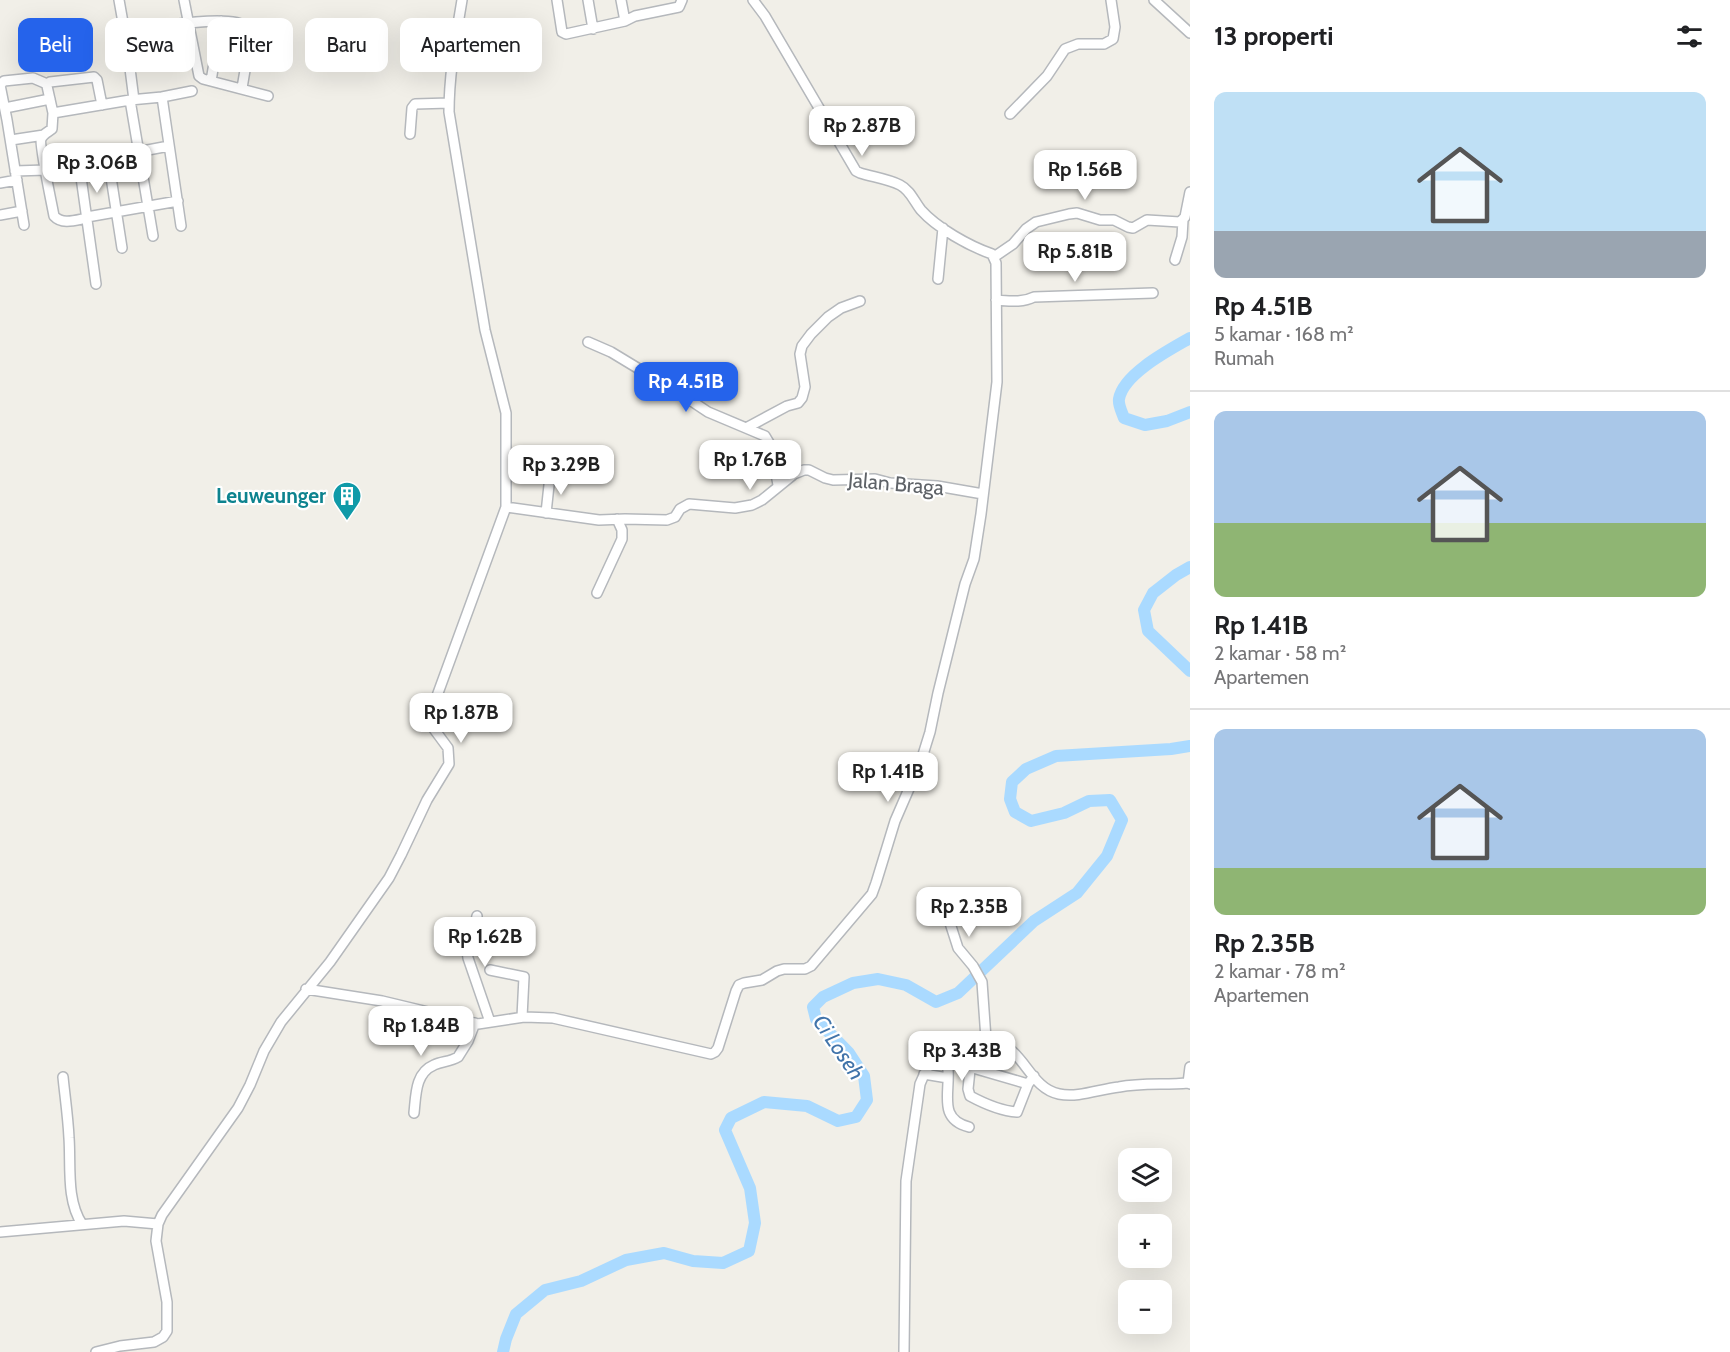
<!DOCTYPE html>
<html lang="id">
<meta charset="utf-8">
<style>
:root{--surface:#fff;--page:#f6f6f6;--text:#202124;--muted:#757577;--line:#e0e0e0;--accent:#2563eb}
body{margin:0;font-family:Cabin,sans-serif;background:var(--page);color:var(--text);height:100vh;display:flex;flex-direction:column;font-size:22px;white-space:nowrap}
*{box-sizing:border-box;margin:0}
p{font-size:20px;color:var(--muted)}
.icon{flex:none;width:33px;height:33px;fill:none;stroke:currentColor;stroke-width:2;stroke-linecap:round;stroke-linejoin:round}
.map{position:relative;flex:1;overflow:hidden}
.sheet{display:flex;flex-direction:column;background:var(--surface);width:540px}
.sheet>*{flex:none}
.banner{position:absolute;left:18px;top:18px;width:570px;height:54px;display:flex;gap:12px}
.controls{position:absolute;left:1118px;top:1148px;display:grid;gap:12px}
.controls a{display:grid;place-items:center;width:54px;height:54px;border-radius:12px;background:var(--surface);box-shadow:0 6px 24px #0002;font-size:30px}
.price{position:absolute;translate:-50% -51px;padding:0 14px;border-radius:12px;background:#fff;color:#222;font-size:20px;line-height:39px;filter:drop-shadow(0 2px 3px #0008)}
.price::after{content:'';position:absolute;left:50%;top:36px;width:18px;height:14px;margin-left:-9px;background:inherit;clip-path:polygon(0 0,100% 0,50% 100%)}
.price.active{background:var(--accent);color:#fff}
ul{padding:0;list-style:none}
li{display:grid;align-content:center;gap:12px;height:318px;padding:0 24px}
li+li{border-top:2px solid var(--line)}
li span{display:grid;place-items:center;height:186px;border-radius:12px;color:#555}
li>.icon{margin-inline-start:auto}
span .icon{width:108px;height:108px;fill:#fffc;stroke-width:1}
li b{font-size:26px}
h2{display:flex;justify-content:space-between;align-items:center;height:72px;padding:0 24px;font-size:26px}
.chip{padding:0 21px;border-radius:12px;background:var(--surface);box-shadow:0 6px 24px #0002;font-size:21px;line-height:54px}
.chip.active{background:var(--accent);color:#fff}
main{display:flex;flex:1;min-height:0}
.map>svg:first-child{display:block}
</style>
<main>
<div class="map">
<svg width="1190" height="1352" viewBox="0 0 1190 1352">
<rect width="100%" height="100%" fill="#f1efe8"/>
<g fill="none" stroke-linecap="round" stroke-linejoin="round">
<!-- river -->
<path stroke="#aadaff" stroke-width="12" d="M 1190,338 C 1169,350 1123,374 1119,399 C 1118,405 1122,412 1124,418 L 1145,425 L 1167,421 L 1190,412
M 1190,567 L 1176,575 L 1153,593 L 1144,610 L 1148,631 L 1190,671
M 503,1352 L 506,1339 L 516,1314 L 545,1290 L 581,1281 L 626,1260 L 664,1253 L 693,1261 L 723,1263 L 749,1251 L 755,1223 L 750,1188 L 725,1130 L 731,1118 L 764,1102 L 807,1106 L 838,1121 L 856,1117 L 867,1100 L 864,1076 L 849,1053 L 816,1019 L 813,1007 L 823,997 L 853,983 L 878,979 L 906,985 L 936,1002 L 958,993 L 1034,921 L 1077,893 L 1107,856 L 1122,820 L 1110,800 L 1089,801 L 1064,813 L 1031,821 L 1015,812 L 1010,799 L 1012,782 L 1026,769 L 1056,756 L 1171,749 L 1190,746"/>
<!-- minor casing -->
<g stroke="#b5b8bc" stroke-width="12">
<path id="minor" d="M 119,0 L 127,45 L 134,100
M 184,0 L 199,76 L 203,79 L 268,96
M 557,0 L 562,32 L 566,34 L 625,21
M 588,0 L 593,29
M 621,0 L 625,21 L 635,16 L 679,7 L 682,0
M 1154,0 L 1190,33
M 126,33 C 149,29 229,12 247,27 C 250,30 250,31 251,35 L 242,88
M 130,67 L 194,56
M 211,81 L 221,21
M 162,97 L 192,91
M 130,100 L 153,236
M 5,108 L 50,99
M 53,113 L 47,86 L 47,84 L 50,82 L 94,77 L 97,80 L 102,105
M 1010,114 L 1047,76 L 1065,49 L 1078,44 L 1104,44 L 1113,39 L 1115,27 L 1111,0
M 410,134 L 412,108 L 415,104 L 449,103
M 11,140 L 44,135
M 108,158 L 122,248
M 79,163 L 169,146
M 45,166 L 79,163 L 96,284
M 15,171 L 46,170
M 0,183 L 17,180
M 0,215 L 22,211
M 87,217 L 178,201
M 87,218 C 76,220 62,225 54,216 C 52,205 39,144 41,139 C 43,134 48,132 52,129 L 53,113 L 130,100 L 162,97 L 181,226
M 24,225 L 7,120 L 0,85 L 4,81 L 33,78 L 47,84
M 994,257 L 1013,244 L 1026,229 L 1036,222 L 1069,214 L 1077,213 L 1100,220 L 1114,220 L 1128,227 L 1133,228 L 1147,220 L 1180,222 L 1185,217 L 1190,192
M 1175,260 L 1182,237 L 1183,220
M 938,279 L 943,228
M 996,300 C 1010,301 1022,303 1034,297 L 1153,293
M 588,342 L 611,352 L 649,375 L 667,380 L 693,402 L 708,412 L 765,436 L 771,446 L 778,485
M 746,428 L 787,406 L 798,403 L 802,398 L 805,387 L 800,354 L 802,346 L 811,334 L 828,317 L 841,308 L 860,301
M 506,507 L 599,520 L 625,519 L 667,520 L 675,517 L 680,509 L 689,504 L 735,508 L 752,505 L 762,500 L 794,474 L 804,470 L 809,470 L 825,478 L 833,480 L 875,479 L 890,483 L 937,486 L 983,494
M 546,513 L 550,476
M 597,593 L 622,539 L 622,530 L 617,519
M 477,916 L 474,931 L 467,951 L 468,958 L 490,1022
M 950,923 L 958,948 L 973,966 L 982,982 L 986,1039
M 490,970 L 524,977 L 522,1017
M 306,989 L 382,1001 L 478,1024 L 524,1017 L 553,1018 L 711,1054 L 715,1052 L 718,1048 L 736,991 L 739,985 L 744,983 L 762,980 L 777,971 L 784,969 L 805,969 L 811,966 L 872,894 L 876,883 L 895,821 L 921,761 L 930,732 L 938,693 L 965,584 L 974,559 L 981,514 L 997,382 L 996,263 L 992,254 C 969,246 937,228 921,210 C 914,201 910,190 900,185 C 888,179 873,177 860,173 L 856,171 L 765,16 L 753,0
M 941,1051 C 944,1057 947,1063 948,1070 C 950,1094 938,1119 969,1127
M 1190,1067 L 1188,1083 L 1190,1084
M 924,1074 L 948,1078
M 63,1077 C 65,1097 68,1117 69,1138 C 71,1165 66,1200 82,1224
M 1028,1084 L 973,1068 L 970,1070 L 968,1089 L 970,1096 C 983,1103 1002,1111 1017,1112 L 1028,1084 L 1034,1076
M 414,1113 C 416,1095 415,1073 434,1065 C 442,1061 450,1062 458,1057 L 468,1041 L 475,1023
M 0,1232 L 124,1221 L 158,1224
M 96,1352 L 120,1346 L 154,1342 L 163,1337 L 167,1331 L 167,1302 L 156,1241 L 158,1224 L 162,1215 L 238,1108 L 250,1085 L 264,1051 L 281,1022 L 330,962 L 389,878 L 401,855 L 427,800 L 449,764 L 448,748 L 431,725 L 430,715 L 506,507 L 506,413 L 485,330 L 449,112 C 449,74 456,37 462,0
M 904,1352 L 906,1181 L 920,1084 C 929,1062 935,1054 956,1045 C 964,1041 970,1041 979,1040 C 1023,1036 1025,1087 1059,1094 C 1078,1098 1100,1089 1119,1087 C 1141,1083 1165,1085 1188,1083"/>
</g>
<!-- minor -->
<use href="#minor" stroke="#fff" stroke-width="9"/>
</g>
<!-- icons -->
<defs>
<g id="building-pin" transform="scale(1.5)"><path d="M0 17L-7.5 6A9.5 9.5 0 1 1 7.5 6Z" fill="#0f9aa8" stroke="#fff"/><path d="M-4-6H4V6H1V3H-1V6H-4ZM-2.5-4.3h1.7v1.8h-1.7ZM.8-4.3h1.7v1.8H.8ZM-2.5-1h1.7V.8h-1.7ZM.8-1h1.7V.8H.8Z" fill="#fff"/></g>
</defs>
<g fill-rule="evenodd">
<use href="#building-pin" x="347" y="496"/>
</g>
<g text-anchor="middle" stroke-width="4.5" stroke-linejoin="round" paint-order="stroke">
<!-- street labels -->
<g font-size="21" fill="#5f6368" stroke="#fff">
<text transform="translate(896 484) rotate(5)" y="7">Jalan Braga</text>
</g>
<!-- culture labels -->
<g font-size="21" font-weight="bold" fill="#0d838f" stroke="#fff" text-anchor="end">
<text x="326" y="503">Leuweunger</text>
</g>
<!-- water labels -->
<g font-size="22" font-style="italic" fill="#4174aa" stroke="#fff">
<text transform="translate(839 1047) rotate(56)" y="8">Ci Loseh</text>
</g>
</g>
</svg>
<div class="controls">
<a><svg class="icon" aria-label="layers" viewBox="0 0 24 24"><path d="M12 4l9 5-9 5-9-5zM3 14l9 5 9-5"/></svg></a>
<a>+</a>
<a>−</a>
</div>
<b class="price" style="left:862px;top:157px">Rp 2.87B</b>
<b class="price" style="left:97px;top:194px">Rp 3.06B</b>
<b class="price" style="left:1085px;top:201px">Rp 1.56B</b>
<b class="price" style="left:1075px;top:283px">Rp 5.81B</b>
<b class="price active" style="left:686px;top:413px">Rp 4.51B</b>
<b class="price" style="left:750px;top:491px">Rp 1.76B</b>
<b class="price" style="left:561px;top:496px">Rp 3.29B</b>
<b class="price" style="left:461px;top:744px">Rp 1.87B</b>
<b class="price" style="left:888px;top:803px">Rp 1.41B</b>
<b class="price" style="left:969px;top:938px">Rp 2.35B</b>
<b class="price" style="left:485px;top:968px">Rp 1.62B</b>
<b class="price" style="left:421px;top:1057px">Rp 1.84B</b>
<b class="price" style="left:962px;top:1082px">Rp 3.43B</b>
<div class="banner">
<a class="chip active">Beli</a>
<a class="chip">Sewa</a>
<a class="chip">Filter</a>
<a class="chip">Baru</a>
<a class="chip">Apartemen</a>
</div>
</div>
<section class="sheet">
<h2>13 properti<svg class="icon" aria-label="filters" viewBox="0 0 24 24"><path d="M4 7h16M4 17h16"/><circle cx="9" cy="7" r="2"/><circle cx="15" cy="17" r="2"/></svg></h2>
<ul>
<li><span style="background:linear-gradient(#bfe0f5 75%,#9aa5b1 0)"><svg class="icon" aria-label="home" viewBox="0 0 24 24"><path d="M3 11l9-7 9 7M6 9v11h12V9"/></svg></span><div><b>Rp 4.51B</b><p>5 kamar · 168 m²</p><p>Rumah</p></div></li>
<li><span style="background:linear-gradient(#a9c7e8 60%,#8fb573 0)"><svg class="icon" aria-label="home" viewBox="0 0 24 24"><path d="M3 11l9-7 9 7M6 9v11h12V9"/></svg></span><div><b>Rp 1.41B</b><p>2 kamar · 58 m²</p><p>Apartemen</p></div></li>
<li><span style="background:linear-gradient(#a9c7e8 75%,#8fb573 0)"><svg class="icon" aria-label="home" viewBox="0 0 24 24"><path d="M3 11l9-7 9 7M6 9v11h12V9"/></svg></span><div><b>Rp 2.35B</b><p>2 kamar · 78 m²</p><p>Apartemen</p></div></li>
</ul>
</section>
</main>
